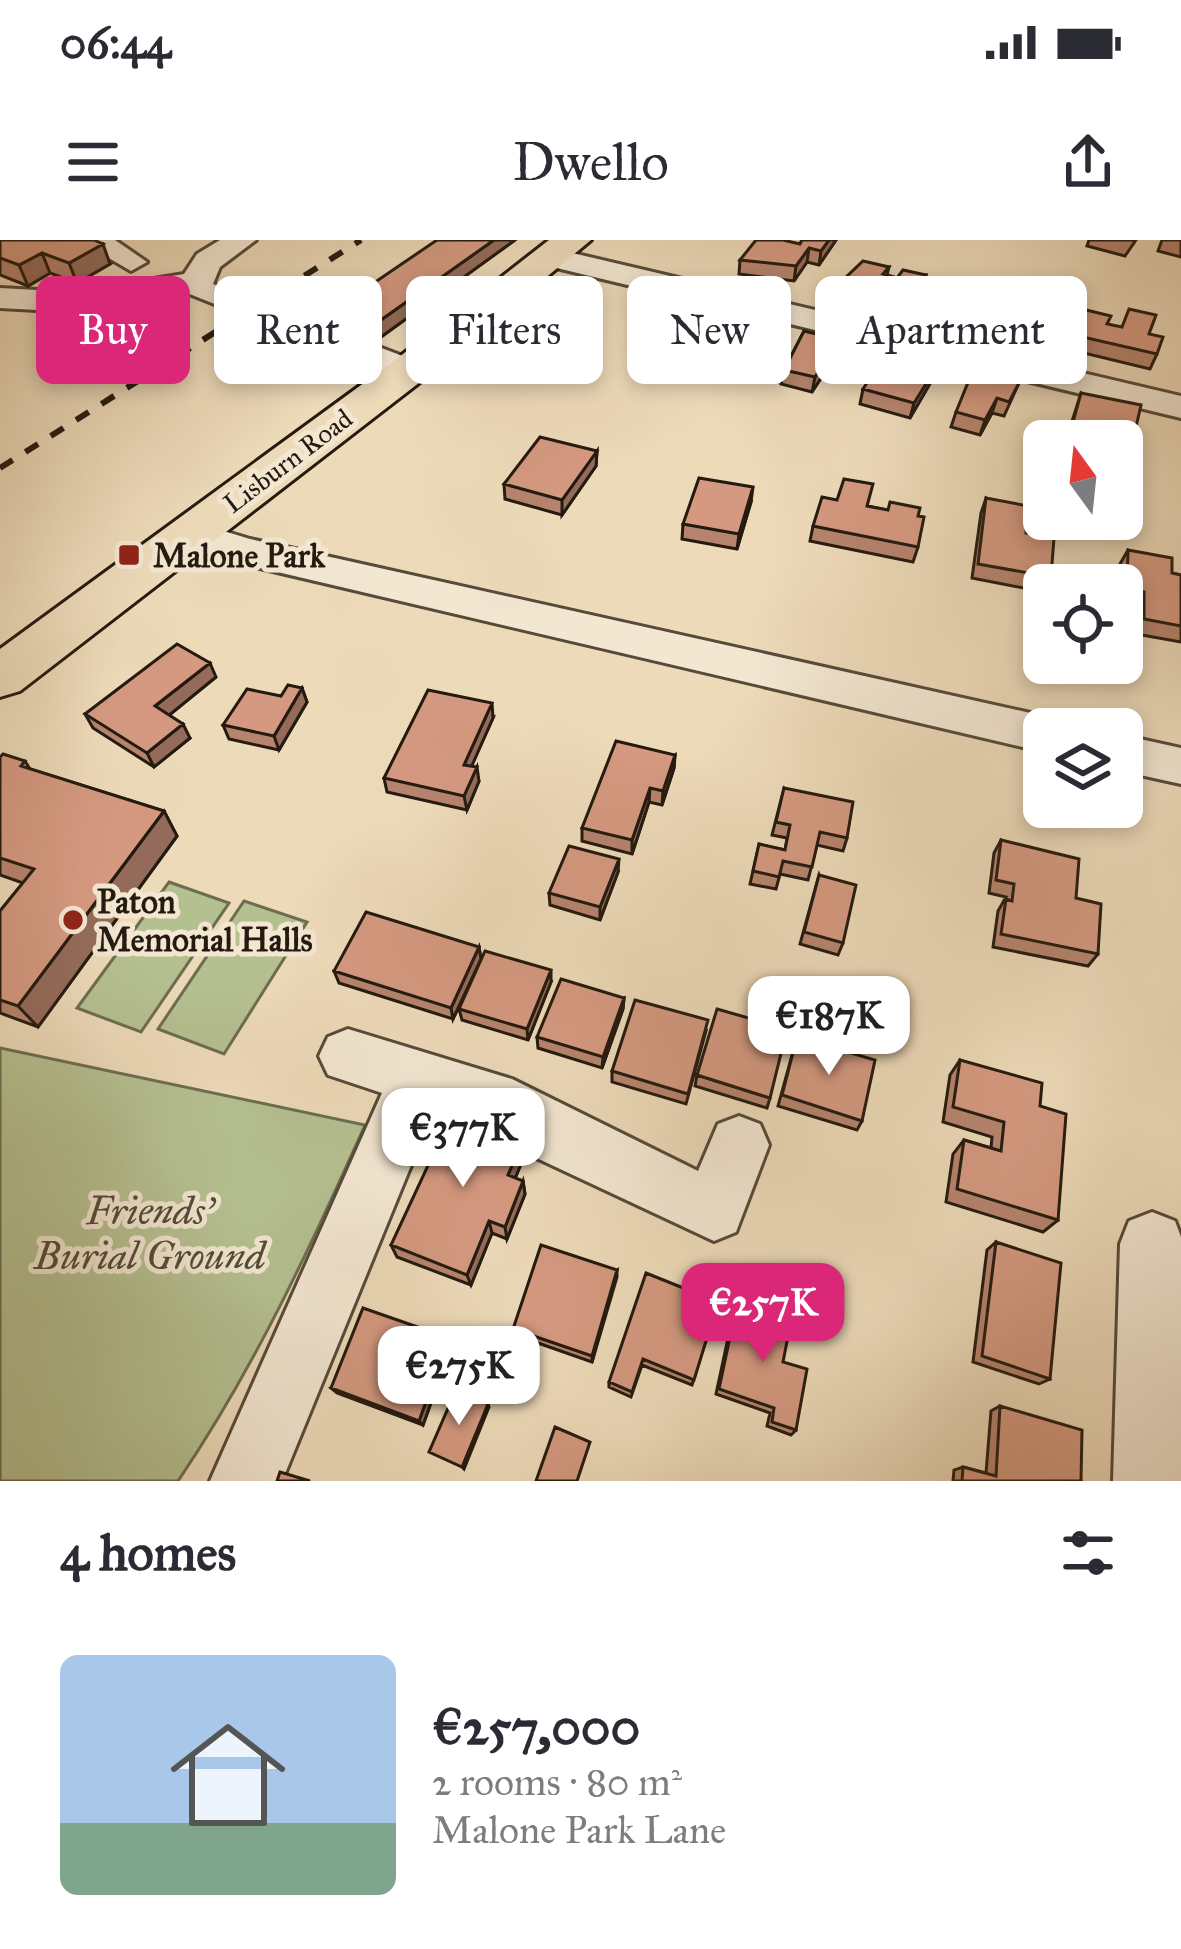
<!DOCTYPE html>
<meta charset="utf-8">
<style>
:root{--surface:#fff;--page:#f2f2f3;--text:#2b2b33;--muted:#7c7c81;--accent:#db2777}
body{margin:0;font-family:"IM FELL Great Primer",serif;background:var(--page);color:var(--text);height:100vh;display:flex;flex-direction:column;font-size:45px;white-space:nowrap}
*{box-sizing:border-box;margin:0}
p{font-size:39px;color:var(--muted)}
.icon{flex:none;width:66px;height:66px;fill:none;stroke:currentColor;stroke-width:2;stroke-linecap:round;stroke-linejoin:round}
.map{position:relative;height:1241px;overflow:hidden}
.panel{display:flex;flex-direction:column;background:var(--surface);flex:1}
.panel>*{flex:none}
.top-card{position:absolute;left:36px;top:36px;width:1110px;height:108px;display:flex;gap:24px}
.needle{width:78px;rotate:345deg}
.buttons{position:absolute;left:1023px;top:180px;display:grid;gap:24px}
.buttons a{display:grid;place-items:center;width:120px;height:120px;border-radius:18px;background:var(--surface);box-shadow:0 6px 18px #0003;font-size:60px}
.price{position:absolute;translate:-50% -102px;padding:0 27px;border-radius:24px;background:#fff;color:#222;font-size:39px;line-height:78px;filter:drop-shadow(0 3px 6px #0008)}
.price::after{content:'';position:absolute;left:50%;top:72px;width:36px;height:27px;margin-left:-18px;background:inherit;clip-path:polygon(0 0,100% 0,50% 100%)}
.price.on{background:var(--accent);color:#fff}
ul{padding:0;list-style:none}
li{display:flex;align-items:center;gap:36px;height:300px;padding:0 60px}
li span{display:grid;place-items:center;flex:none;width:336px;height:240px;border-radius:18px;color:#555}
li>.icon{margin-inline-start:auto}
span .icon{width:144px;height:144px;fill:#fffc;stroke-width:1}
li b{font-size:51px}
h2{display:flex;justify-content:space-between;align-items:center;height:144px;padding:0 60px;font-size:51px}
.pill{padding:0 42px;border-radius:18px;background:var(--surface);box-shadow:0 6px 18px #0003;font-size:42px;line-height:108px}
.pill.on{background:var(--accent);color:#fff}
.status{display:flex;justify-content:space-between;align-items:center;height:84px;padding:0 60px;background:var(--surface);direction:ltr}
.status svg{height:33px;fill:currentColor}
header{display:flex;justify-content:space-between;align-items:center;height:156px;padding:0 60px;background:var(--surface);font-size:54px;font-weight:600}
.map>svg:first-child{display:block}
</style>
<div class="status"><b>06:44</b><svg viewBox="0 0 49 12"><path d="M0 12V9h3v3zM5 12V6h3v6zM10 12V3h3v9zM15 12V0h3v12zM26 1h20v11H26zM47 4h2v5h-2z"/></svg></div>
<header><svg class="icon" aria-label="menu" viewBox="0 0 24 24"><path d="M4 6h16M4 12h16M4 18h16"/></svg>Dwello<svg class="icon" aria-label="share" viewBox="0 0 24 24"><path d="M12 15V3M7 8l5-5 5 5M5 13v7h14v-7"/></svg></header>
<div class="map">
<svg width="1181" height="1241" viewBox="0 0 1181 1241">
<rect width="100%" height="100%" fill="#eddab9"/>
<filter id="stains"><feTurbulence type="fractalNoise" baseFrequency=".00167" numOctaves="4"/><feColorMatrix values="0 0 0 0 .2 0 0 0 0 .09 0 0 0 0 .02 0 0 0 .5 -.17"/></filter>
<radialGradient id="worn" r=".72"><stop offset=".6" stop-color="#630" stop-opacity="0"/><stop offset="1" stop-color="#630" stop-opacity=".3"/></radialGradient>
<!-- green -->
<path fill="#b5c091" stroke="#6c6d50" stroke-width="3" d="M 169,642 L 229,663 L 141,792 L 77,768 Z
M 244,661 L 307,682 L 224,814 L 158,789 Z
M 0,808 L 365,885 C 310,1008 254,1129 178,1241 L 0,1241 Z"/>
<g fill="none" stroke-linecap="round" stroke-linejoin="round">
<!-- minor casing -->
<g stroke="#564a3a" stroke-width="6">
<path id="minor" d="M 78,0 L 115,0 L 147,22 L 131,31 Z
M 220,0 L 256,0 L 220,27 L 213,44 L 421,123 L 426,130 L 409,140 L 397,137 L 187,53 L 74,72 L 0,68 L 0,48 L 74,52 L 184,34 L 197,14 Z
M 551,8 L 1181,156 L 1181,178 L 540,24 L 536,17 Z
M 191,281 L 250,299 L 1044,476 L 1061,482 L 1065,489 L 1044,489 L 1044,512 L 243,324 L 177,303 L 171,294 L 177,285 Z
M 1122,495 L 1181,508 L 1181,544 L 1122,531 Z
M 348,789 L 512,839 L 698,931 L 718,884 L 739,876 L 760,884 L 769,905 L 736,992 L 714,1001 L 528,914 L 476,882 L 434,869 L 282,1241 L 210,1241 L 382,853 L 328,835 L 319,816 L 328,797 Z
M 1152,972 L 1175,981 L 1181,997 L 1181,1241 L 1113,1241 L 1120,1004 L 1129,981 Z"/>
</g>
<!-- major casing -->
<g stroke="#241a0f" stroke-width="6">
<path id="major" d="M 549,0 L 591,0 L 424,139 L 20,451 L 0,457 L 0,409 L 394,121 Z"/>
</g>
<!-- minor -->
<use href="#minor" fill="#f3e7d2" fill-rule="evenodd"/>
<!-- major -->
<use href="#major" fill="#eddab9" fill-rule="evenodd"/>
<!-- rail -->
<path stroke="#241a0f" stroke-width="6" stroke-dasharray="15 15" stroke-linecap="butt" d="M 0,228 L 361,0"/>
</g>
<!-- wall -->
<path fill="#b6846e" stroke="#241a0f" stroke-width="3" d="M 0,0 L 110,24 L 77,43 L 50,33 L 28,46 L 0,35 Z
M 515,0 L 381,97 L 340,82 L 339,74 L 328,70 L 327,63 L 350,59 Z
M 802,0 L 836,0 L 819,25 L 807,22 L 794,41 L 739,34 L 740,20 L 800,4 Z
M 1089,0 L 1136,0 L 1125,16 L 1087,6 Z
M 1162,0 L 1181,0 L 1181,17 L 1158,11 Z
M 889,27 L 887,35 L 897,38 L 926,35 L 924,44 L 930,61 L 920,76 L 838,56 L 841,42 Z
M 1045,62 L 1029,100 L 946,81 L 950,66 Z
M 1072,76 L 1149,94 L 1157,114 L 1150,129 L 1059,107 Z
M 772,79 L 770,94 L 755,117 L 673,98 L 674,84 Z
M 804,91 L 843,115 L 832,134 L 825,132 L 812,152 L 781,144 L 784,130 Z
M 937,126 L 932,140 L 910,178 L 860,164 L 863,149 Z
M 1019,143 L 1004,176 L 992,173 L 980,195 L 951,187 L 956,172 Z
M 1081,153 L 1134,196 L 1127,210 L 1122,209 L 1122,201 L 1072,201 L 1073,198 L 1067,197 Z
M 597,211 L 596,226 L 562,275 L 505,259 L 504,244 Z
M 986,258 L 1026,293 L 1051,337 L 1047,345 L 1044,345 L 1044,352 L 972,338 L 981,273 Z
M 751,262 L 737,309 L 682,299 L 683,284 Z
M 867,266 L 918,276 L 918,307 L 913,322 L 810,301 L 813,286 Z
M 1128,310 L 1172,333 L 1181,335 L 1181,402 L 1136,394 L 1136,366 L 1122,363 L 1122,345 L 1120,345 L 1120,324 Z
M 216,437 L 169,475 L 190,498 L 154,527 L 93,488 L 85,474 Z
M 302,448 L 307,462 L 279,510 L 229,499 L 223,485 L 281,456 Z
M 493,478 L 471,526 L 479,541 L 467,570 L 387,552 L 384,538 Z
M 675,515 L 674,528 L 662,565 L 649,562 L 632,614 L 582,601 L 582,588 Z
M 0,517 L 25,521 L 30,529 L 164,571 L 177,596 L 38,787 L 0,773 L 0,671 L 23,643 L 0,635 Z
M 784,548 L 847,598 L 843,611 L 817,605 L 808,640 L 780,634 L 776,649 L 750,644 L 759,604 L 785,610 L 787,598 L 772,595 Z
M 1001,600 L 1076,658 L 1098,714 L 1088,726 L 993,707 L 998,671 L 1006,657 L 989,653 L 994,613 Z
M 618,632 L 600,680 L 550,665 L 549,653 Z
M 819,635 L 843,703 L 838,715 L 800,704 Z
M 479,707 L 481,719 L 453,779 L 339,743 L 334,731 Z
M 551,742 L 528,800 L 462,780 L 459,769 Z
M 624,758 L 623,769 L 602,828 L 538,808 L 537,797 Z
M 706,791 L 686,864 L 612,842 L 612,831 Z
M 797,797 L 862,881 L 857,890 L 778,866 Z
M 960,820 L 1040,866 L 1058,980 L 1043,992 L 946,962 L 953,914 L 964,900 L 991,908 L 992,897 L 943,882 L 950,835 Z
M 697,835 L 770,858 L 767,868 L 695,846 Z
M 530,903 L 515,938 L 523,941 L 525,954 L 507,999 L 492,993 L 471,1045 L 397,1017 L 391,1005 Z
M 996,1002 L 1050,1139 L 1039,1144 L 973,1122 L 987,1010 Z
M 617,1030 L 592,1122 L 515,1095 L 513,1089 Z
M 718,1062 L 692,1145 L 642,1125 L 631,1157 L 609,1147 L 609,1142 Z
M 737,1064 L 783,1122 L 796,1190 L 791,1195 L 767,1186 L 770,1173 L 716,1154 L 734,1070 Z
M 452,1104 L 423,1185 L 337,1153 L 331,1148 Z
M 1000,1166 L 1081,1241 L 953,1241 L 954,1230 L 963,1227 L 986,1233 L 991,1171 Z"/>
<!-- shaded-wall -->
<path fill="#946b5a" stroke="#241a0f" stroke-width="3" d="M 494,0 L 515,0 L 381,97 L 378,82 Z
M 829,0 L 836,0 L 819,25 L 821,11 Z
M 103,4 L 110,24 L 77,43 L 69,23 Z
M 809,8 L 807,22 L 794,41 L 796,26 Z
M 42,13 L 50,33 L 28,46 L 19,25 Z
M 934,46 L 930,61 L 920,76 L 924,62 Z
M 772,79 L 770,94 L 755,117 L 757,102 Z
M 846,101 L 843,115 L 832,134 L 835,119 Z
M 828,117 L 825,132 L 812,152 L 815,137 Z
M 937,126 L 932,140 L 910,178 L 914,163 Z
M 997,158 L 992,173 L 980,195 L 985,180 Z
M 597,211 L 596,226 L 562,275 L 562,260 Z
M 753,247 L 751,262 L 737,309 L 739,294 Z
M 210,423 L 216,437 L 162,481 L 155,466 Z
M 302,448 L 307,462 L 279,510 L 274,496 Z
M 492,463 L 493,478 L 466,539 L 464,525 Z
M 183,484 L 190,498 L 154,527 L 147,513 Z
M 675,515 L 674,528 L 662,565 L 663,551 Z
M 477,527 L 479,541 L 467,570 L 464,556 Z
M 650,548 L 649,562 L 632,614 L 632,600 Z
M 164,571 L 177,596 L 38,787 L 18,766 Z
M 619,619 L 618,632 L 600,680 L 600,667 Z
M 479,707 L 481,719 L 453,779 L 451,768 Z
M 551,730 L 551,742 L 528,800 L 527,789 Z
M 624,758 L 623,769 L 602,828 L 603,817 Z
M 528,888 L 530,903 L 511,948 L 508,935 Z
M 523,941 L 525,954 L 507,999 L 505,987 Z
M 489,981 L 492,993 L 471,1045 L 467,1035 Z
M 617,1030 L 617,1037 L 592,1122 L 592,1116 Z
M 449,1098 L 452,1104 L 423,1185 L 419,1181 Z
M 488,1164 L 489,1167 L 464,1229 L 462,1227 Z"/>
<!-- building -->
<path fill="#d49980" stroke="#241a0f" stroke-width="3" d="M 0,0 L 94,0 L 103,4 L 69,23 L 42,13 L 19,25 L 0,18 Z
M 437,0 L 494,0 L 378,82 L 337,68 Z
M 756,0 L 783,0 L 800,4 L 802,0 L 829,0 L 821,11 L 809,8 L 796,26 L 740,20 Z
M 863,21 L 889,27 L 883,34 L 897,38 L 903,30 L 926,35 L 921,43 L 934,46 L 924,62 L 841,42 Z
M 962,43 L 1045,62 L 1034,85 L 950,66 Z
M 338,54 L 350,59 L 338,67 L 327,63 Z
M 691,61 L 772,79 L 757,102 L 674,84 Z
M 1082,69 L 1111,76 L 1107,84 L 1122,87 L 1129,69 L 1156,75 L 1149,94 L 1163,97 L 1157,114 L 1065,93 L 1072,76 L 1079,77 Z
M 804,91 L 846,101 L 835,119 L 828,117 L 815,137 L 784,130 Z
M 886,113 L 937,126 L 914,163 L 863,149 Z
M 973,130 L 1019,143 L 1009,162 L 997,158 L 985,180 L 956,172 Z
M 1081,153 L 1141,165 L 1134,196 L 1119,192 L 1117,201 L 1094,201 L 1075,197 L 1079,183 L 1073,182 Z
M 540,197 L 597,211 L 562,260 L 504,244 Z
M 699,238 L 753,247 L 739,294 L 683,284 Z
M 844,239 L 873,244 L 867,266 L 888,270 L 890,262 L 920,268 L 918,276 L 924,277 L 918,307 L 813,286 L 822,257 L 837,260 Z
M 986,258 L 1028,266 L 1026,293 L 1054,298 L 1051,337 L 978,324 Z
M 1128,310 L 1172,318 L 1172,333 L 1181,335 L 1181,386 L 1144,379 L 1144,352 L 1127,348 Z
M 177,404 L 210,423 L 155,466 L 183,484 L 147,513 L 85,474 Z
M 288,445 L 302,448 L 274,496 L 223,485 L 247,449 L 281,456 Z
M 428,450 L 492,463 L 464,525 L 477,527 L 464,556 L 384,538 Z
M 616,501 L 675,515 L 663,551 L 650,548 L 632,600 L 582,588 Z
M 3,514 L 25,521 L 21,526 L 164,571 L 18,766 L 0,760 L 0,671 L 34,629 L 0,618 L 0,517 Z
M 784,548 L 853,562 L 847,598 L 820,592 L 812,627 L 783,621 L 779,637 L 753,631 L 759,604 L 785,610 L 790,585 L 776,582 Z
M 1001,600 L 1079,619 L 1076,658 L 1101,664 L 1098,714 L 1001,694 L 1006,659 L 1012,661 L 1014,644 L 996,640 Z
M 569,606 L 619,619 L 600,667 L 549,653 Z
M 819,635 L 856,645 L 843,703 L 804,692 Z
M 366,672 L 479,707 L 451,768 L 334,731 Z
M 485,711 L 551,730 L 527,789 L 459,769 Z
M 561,739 L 624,758 L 603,817 L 537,797 Z
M 635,760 L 708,780 L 688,854 L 612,831 Z
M 717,769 L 787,789 L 770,858 L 697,835 Z
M 797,797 L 875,820 L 862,881 L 782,855 Z
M 960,820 L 1042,843 L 1040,866 L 1066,874 L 1058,980 L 957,949 L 964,900 L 1001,911 L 1004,882 L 953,867 Z
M 457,863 L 528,888 L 508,935 L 523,941 L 505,987 L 489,981 L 467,1035 L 391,1005 Z
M 996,1002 L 1061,1023 L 1050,1139 L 982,1116 Z
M 541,1005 L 617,1030 L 592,1116 L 513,1089 Z
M 646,1033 L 718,1062 L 694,1140 L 643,1119 L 632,1152 L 609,1142 Z
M 737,1064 L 791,1081 L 783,1122 L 807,1129 L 796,1190 L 772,1182 L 774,1168 L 719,1149 Z
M 363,1068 L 449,1098 L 419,1181 L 331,1148 Z
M 456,1150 L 488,1164 L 462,1227 L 429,1212 Z
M 1000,1166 L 1082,1190 L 1081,1241 L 962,1241 L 963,1227 L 996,1236 Z
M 555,1187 L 590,1202 L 577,1241 L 536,1241 Z
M 280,1232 L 310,1241 L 277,1241 Z"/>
<!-- markers -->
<g fill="#8f2418" stroke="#f3e7d2" stroke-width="4.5">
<rect x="117" y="303" width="24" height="24" rx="6"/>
<circle cx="73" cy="680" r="12"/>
</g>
<g text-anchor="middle" stroke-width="10" stroke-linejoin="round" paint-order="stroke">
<!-- far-street labels -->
<g font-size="27" fill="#241a0f" stroke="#f3e7d2">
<text transform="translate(288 221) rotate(-37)" y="9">Lisburn Road</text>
</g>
<!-- poi labels -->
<g font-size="33" font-weight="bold" fill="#241a0f" stroke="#f3e7d2" text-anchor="start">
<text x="153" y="327">Malone Park</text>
<text x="97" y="673">Paton<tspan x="97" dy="38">Memorial Halls</tspan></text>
</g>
<!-- near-park labels -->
<g font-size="39" font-style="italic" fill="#504c36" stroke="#f3e7d2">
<text x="150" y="984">Friends'<tspan x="150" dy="45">Burial Ground</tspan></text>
</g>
</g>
<rect width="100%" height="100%" filter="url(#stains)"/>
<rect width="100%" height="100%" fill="url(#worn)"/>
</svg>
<div class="buttons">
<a><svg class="needle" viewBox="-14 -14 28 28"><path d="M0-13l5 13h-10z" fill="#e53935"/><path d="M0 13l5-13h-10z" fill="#7c7c81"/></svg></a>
<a><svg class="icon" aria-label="locate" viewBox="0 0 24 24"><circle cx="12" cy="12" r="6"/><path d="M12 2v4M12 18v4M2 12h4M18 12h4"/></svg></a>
<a><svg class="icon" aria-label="layers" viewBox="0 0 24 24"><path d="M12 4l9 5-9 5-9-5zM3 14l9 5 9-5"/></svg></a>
</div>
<b class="price" style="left:829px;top:838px">€187K</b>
<b class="price" style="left:463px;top:950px">€377K</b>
<b class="price on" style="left:763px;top:1125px">€257K</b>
<b class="price" style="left:459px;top:1188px">€275K</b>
<div class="top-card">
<a class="pill on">Buy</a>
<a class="pill">Rent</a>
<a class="pill">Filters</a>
<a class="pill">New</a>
<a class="pill">Apartment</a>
</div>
</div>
<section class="panel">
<h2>4 homes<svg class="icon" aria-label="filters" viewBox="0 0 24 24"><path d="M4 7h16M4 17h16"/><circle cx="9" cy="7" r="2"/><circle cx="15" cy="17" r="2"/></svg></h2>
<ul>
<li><span style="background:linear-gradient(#a9c7e8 70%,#7fa58c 0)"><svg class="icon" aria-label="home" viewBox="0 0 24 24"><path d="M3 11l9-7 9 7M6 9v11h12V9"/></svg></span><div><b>€257,000</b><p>2 rooms · 80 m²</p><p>Malone Park Lane</p></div></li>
</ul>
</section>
